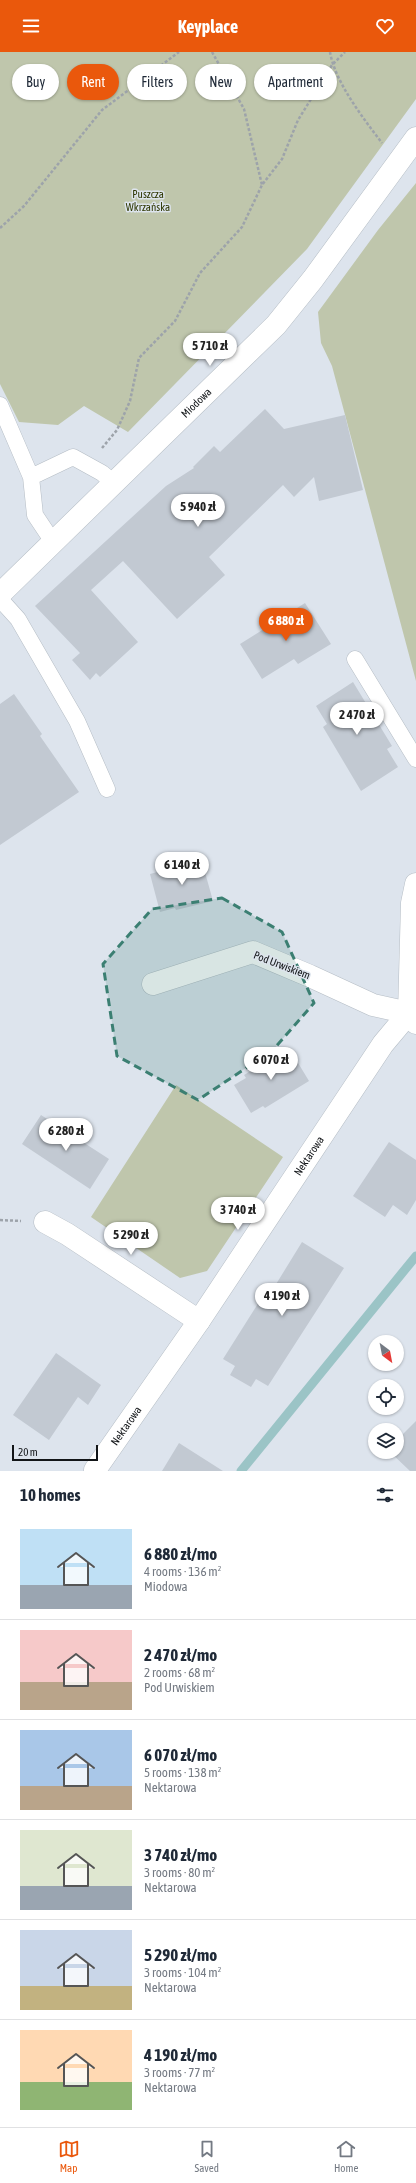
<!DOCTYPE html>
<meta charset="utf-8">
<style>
:root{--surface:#fff;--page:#f6f6f7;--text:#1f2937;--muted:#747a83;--line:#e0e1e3;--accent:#ea580c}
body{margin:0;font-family:"Asap Condensed",sans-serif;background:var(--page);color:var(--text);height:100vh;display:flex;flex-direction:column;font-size:15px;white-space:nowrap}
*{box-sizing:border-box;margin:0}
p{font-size:13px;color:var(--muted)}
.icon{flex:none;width:22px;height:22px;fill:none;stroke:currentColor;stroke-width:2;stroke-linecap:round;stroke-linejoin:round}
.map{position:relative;height:1419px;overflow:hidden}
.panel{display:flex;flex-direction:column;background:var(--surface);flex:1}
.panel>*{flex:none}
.banner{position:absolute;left:12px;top:12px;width:392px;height:36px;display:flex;gap:8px}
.needle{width:26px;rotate:148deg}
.controls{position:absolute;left:368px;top:1283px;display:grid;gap:8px}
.controls a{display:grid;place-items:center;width:36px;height:36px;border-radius:50%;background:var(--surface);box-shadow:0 1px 3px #0004;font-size:20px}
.scale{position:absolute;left:12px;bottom:10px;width:86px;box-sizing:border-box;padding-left:4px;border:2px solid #121518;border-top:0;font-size:11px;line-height:14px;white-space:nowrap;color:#121518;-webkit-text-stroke:3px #dde4ed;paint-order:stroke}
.price{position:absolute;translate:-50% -34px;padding:0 9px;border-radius:14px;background:#fff;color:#222;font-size:13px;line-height:26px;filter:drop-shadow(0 1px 2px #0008)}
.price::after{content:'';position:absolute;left:50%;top:24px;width:12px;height:9px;margin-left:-6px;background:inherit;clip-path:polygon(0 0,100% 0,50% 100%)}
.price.on{background:var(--accent);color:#fff}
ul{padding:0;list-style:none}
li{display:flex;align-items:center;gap:12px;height:100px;padding:0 20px}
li+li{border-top:1px solid var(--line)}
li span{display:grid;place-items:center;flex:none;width:112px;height:80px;border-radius:0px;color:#555}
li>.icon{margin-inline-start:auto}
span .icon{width:48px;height:48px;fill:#fffc;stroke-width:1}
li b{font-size:17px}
h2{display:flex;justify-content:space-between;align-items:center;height:48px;padding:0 20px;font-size:17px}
.pill{padding:0 14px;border-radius:18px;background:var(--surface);box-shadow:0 1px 3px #0004;font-size:14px;line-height:36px}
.pill.on{background:var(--accent);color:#fff}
header{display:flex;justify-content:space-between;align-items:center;height:52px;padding:0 20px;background:var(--accent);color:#fff;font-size:18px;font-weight:700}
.menu{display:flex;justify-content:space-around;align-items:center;height:56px;border-top:1px solid var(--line);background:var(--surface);font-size:11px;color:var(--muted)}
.menu a{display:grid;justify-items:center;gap:2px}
.menu .on{color:var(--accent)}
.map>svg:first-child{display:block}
</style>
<header><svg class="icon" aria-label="menu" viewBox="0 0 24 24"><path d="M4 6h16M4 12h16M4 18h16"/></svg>Keyplace<svg class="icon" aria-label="heart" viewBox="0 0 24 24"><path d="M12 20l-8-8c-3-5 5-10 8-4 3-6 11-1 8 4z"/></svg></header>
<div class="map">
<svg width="416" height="1419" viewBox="0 0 416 1419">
<rect width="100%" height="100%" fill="#dde4ed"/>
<!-- green -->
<path fill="#bfc6ac" d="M 0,0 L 416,0 L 416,47 L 307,197 L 128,380 L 84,354 L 58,373 L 19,370 L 0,332 Z
M 416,131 L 416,629 L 332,314 L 321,291 L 318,260 L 378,178 Z
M 176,1033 L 283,1105 L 207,1219 L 180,1226 L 91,1165 Z"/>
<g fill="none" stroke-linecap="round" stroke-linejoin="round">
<!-- stream -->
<path stroke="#9bc4c6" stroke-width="9" d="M 241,1419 L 416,1204"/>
</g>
<!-- building -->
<path fill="#c2c9d2" d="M 265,357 L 284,377 L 345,363 L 363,438 L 319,449 L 314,425 L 294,445 L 283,433 L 209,505 L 225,523 L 177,567 L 123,509 L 91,538 L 138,590 L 100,625 L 96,621 L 90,628 L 72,608 L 80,601 L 35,554 L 166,434 L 194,416 L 193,415 L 214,394 L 220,400 Z
M 305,551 L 331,592 L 298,612 L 294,607 L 262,627 L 240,592 Z
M 353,630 L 392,694 L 387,697 L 398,715 L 361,739 L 323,675 L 327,672 L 316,654 Z
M 14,642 L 42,682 L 40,684 L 79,740 L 0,793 L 0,652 Z
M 201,806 L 213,849 L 176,858 L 175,856 L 160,860 L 150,822 L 165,818 L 164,816 Z
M 289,996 L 309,1029 L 265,1056 L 263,1054 L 251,1061 L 234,1033 L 246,1026 L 244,1023 Z
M 41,1063 L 109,1107 L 90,1137 L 22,1092 Z
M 389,1090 L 416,1108 L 416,1148 L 407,1163 L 393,1153 L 385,1165 L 353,1144 Z
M 302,1190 L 344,1216 L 268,1334 L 256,1327 L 251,1335 L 230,1323 L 235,1314 L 223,1307 L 266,1239 L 270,1242 Z
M 56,1301 L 101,1333 L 88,1353 L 78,1345 L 49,1388 L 13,1363 Z
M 416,1369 L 416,1419 L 410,1419 L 390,1400 L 397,1400 L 397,1388 Z
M 179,1391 L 223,1419 L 162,1419 Z"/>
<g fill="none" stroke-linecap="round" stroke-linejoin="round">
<!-- lane casing -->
<g stroke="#b5bdc5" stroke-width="17">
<path id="lane" d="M 0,353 L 31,425 L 35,463 L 53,490
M 31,425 L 73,405 L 102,421 L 114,431
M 0,547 L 18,567 L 77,669 L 107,737
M 355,607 L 416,707"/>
</g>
<!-- street casing -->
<g stroke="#b5bdc5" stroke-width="23">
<g id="street">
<path d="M 416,832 L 412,851 L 409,961 L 416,971"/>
<path d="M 45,1170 L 67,1182 L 199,1269"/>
<path id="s1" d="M 95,1418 L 199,1269 L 383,992 L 409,961 L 373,953 L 310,924 L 253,900 L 153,932"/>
</g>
</g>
<!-- secondary casing -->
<g stroke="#b5bdc5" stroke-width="23">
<g id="secondary">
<path id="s2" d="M 0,542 L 276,273 L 313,227 L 416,86"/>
</g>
</g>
<!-- path -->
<path stroke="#9da3aa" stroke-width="2.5" stroke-dasharray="3 2" stroke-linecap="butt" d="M 212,0 L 244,57 L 262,133
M 330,0 C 335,30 363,66 382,91
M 0,176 L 24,154 L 102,58 L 179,0
M 102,396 L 117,378 L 130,349 L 139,306 L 175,269 L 200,221 L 242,175 L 262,133 L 282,107 L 298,68 L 332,13 L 345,0
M 0,1168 L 21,1169"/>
<!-- lane -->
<use href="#lane" stroke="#fff" stroke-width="16"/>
<!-- street -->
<use href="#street" stroke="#fff" stroke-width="22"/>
<!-- secondary -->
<use href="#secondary" stroke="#fff" stroke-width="22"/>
</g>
<!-- marked area -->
<path fill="#3b7f72" fill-opacity="0.2" stroke="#3b7f72" stroke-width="3" stroke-dasharray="8 5" stroke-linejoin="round" d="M 222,846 L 282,880 L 314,951 L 273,998 L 198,1048 L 117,1004 L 103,912 L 152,857 Z"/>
<g text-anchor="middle" stroke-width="3" stroke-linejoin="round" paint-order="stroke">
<!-- park labels -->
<g font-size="11" fill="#2e3701" stroke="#dde4ed">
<text x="148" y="146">Puszcza<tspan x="148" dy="13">Wkrzańska</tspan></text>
</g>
<!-- street labels -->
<g font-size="11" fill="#121518" stroke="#dde4ed">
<text dy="4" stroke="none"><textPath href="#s2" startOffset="274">Miodowa</textPath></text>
<text transform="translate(282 913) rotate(21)" y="4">Pod Urwiskiem</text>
<text dy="4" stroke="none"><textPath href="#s1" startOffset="380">Nektarowa</textPath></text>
<text dy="4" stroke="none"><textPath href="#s1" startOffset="54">Nektarowa</textPath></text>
</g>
</g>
</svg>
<div class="controls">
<a><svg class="needle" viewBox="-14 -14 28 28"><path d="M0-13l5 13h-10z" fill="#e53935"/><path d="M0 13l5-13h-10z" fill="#747a83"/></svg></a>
<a><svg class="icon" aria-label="locate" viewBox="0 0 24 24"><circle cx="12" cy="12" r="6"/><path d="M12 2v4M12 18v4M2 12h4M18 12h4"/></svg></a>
<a><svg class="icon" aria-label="layers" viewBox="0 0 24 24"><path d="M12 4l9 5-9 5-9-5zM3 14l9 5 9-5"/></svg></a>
</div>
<div class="scale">20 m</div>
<b class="price" style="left:210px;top:315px">5 710 zł</b>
<b class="price" style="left:198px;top:476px">5 940 zł</b>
<b class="price on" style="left:286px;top:590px">6 880 zł</b>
<b class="price" style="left:357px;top:684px">2 470 zł</b>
<b class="price" style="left:182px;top:834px">6 140 zł</b>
<b class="price" style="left:271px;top:1029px">6 070 zł</b>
<b class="price" style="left:66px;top:1100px">6 280 zł</b>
<b class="price" style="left:238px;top:1179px">3 740 zł</b>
<b class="price" style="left:131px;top:1204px">5 290 zł</b>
<b class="price" style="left:282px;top:1265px">4 190 zł</b>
<div class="banner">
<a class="pill">Buy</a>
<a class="pill on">Rent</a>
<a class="pill">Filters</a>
<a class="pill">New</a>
<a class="pill">Apartment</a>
</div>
</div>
<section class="panel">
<h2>10 homes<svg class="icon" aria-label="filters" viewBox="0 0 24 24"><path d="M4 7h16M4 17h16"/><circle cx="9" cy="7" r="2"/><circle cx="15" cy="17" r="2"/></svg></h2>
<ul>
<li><span style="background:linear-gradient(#bfe0f5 70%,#9aa5b1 0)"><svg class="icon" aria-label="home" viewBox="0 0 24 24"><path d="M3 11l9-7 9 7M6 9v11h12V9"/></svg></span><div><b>6 880 zł/mo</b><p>4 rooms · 136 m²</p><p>Miodowa</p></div></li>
<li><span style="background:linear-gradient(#f6c9c9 65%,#b9a48a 0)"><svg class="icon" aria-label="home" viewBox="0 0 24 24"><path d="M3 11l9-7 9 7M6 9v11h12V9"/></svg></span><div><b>2 470 zł/mo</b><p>2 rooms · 68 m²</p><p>Pod Urwiskiem</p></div></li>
<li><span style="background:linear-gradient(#a9c7e8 70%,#b9a48a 0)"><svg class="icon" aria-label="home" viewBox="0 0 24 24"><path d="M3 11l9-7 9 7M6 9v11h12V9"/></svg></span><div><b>6 070 zł/mo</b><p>5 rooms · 138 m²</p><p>Nektarowa</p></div></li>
<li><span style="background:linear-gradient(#dfe7d0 70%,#9aa5b1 0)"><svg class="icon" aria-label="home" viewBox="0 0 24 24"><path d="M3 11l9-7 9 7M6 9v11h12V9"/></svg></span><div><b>3 740 zł/mo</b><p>3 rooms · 80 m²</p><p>Nektarowa</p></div></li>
<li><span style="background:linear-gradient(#c9d6e8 70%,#c2b280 0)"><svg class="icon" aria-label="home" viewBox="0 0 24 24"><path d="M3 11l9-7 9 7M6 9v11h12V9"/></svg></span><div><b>5 290 zł/mo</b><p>3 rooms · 104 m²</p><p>Nektarowa</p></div></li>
<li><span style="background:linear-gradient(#ffd9b3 65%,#8fb573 0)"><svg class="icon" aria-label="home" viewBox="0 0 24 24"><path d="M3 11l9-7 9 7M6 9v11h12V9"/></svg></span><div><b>4 190 zł/mo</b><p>3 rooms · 77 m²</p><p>Nektarowa</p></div></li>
</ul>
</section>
<nav class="menu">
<a class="on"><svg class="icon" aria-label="map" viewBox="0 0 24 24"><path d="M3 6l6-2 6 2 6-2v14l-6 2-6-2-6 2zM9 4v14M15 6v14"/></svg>Map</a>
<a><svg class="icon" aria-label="saved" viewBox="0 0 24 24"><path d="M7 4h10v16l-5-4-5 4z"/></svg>Saved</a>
<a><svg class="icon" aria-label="home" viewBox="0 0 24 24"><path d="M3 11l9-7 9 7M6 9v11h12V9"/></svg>Home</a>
</nav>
